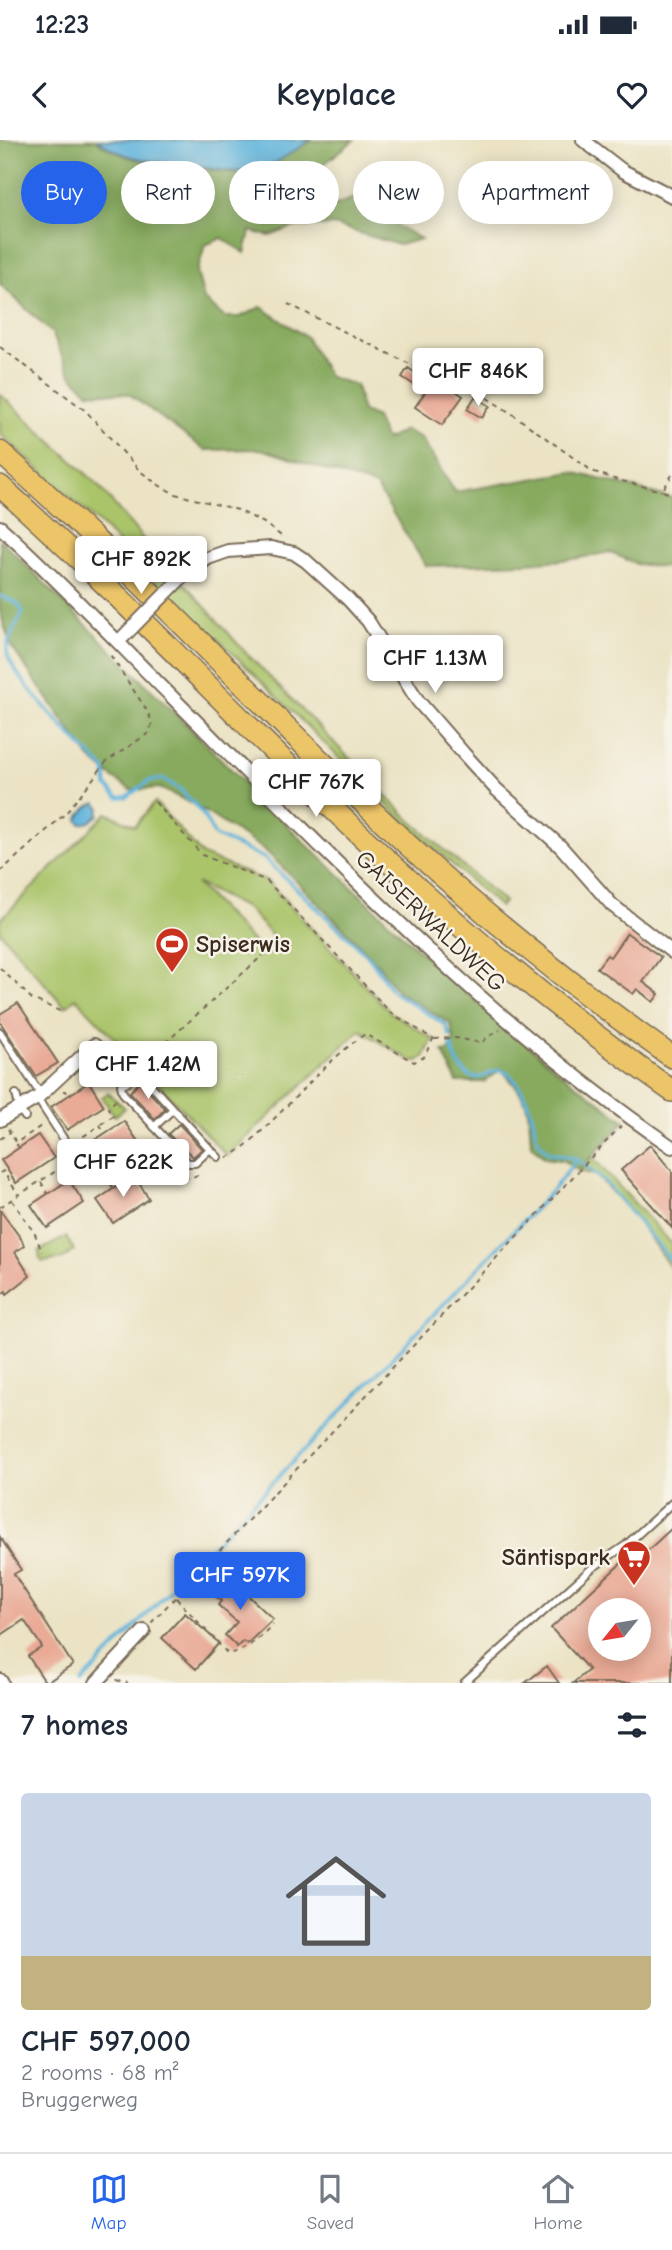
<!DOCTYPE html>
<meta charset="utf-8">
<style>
:root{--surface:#fff;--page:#f6f6f7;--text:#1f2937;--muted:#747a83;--line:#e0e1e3;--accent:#2563eb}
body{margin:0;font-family:"Comic Neue",sans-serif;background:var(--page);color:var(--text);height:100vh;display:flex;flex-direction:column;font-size:26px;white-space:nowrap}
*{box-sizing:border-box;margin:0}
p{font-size:23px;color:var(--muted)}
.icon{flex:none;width:38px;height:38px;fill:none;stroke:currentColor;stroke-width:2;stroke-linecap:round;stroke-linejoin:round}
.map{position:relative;height:1543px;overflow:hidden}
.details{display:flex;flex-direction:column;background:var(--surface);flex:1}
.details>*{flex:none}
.guide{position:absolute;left:21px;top:21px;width:630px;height:63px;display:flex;gap:14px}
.needle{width:46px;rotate:240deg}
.fabs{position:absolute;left:588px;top:1458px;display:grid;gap:14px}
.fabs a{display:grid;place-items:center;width:63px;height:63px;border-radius:50%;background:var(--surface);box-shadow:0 4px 18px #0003;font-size:35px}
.price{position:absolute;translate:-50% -60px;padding:0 16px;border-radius:7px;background:#fff;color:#222;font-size:23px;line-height:46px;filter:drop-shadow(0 2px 4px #0008)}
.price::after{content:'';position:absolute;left:50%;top:42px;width:21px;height:16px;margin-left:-10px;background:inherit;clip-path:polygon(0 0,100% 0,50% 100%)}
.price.current{background:var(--accent);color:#fff}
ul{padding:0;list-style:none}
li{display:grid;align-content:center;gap:14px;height:371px;padding:0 21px}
li span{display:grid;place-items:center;height:217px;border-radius:7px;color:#555}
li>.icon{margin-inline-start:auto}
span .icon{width:126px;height:126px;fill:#fffc;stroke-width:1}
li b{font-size:30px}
h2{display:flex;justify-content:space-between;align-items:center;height:84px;padding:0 21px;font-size:30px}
.tag{padding:0 24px;border-radius:32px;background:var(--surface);box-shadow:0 4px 18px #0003;font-size:24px;line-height:63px}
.tag.current{background:var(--accent);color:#fff}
.status{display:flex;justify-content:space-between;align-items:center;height:49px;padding:0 35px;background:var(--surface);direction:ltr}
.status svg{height:19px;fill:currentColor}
header{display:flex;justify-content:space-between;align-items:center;height:91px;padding:0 21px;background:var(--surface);font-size:32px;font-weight:700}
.tabs{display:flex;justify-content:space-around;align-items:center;height:98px;border-top:2px solid var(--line);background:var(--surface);font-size:19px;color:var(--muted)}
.tabs a{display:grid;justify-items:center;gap:4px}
.tabs .current{color:var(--accent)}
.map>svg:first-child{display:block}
</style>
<div class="status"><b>12:23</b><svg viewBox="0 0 49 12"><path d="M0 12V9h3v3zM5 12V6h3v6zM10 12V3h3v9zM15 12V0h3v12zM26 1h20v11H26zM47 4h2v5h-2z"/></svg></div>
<header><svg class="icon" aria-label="back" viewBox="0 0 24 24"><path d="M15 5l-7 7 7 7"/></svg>Keyplace<svg class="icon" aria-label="heart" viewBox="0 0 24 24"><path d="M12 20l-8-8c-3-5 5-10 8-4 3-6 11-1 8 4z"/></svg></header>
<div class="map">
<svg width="672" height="1543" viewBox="0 0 672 1543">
<rect width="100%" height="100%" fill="#f7f3e8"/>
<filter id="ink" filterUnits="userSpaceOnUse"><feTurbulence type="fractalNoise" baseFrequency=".0143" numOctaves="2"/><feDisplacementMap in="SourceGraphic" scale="14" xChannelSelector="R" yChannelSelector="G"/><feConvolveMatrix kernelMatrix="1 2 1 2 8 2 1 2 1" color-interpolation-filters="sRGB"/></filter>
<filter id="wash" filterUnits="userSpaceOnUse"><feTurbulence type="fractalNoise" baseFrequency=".00686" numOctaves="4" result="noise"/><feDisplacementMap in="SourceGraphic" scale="28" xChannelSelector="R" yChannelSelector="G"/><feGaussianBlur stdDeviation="1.57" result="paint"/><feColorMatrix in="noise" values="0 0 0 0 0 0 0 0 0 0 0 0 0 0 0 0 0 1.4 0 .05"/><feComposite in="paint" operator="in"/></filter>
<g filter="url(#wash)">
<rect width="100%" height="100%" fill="#ebe3c4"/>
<!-- green -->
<path fill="#aac46a" stroke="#727744" stroke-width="2" fill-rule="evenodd" d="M 0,254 L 96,343 L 180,443 L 184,443 L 246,513 L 409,679 L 504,762 L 500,767 L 406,683 L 217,498 L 173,460 L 104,388 L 0,294 Z
M 155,662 L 202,715 L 267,741 L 390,872 L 433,899 L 424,917 L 418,921 L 410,920 L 360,890 L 227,1016 L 76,858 L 65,867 L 0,792 L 0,780 L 107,673 L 135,686 ZM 196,743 L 248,769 L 274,798 L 261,810 Z
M 108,953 L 125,968 L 115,976 L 102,957 Z
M 592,1017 L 672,1104 L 672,1130 L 636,1078 L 596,1035 L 579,1031 Z
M 66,1097 L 74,1110 L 63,1119 L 43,1122 L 40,1119 L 39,1111 Z"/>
<!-- forest -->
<path fill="#87aa5e" stroke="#616a3e" stroke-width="2" d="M 0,0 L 96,0 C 127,24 163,23 199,28 C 216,30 237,35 254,32 C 276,27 291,10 311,1 C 322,0 342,0 354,0 L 304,40 L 330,67 L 362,55 L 385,63 L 396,85 L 421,99 L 399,105 L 334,85 L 294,87 L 270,96 L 250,91 L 245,113 L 222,98 L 205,105 L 197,132 L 204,159 L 224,177 L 240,177 L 261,167 L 306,197 L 329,237 L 356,245 L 362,271 L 376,278 L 386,300 L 405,290 L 421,298 L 455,352 L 572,332 L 672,358 L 672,428 L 636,424 L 610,412 L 574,419 L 526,423 L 426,426 L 376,346 L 261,309 L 205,310 L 129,254 L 88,252 L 70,234 L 52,193 L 0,144 Z
M 0,399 L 305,703 L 442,832 L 563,935 L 625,981 L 579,1031 L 563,1020 L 545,1018 L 531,1005 C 529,965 529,959 501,929 L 484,942 L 457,942 L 443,912 L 449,911 L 454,900 L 451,884 L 397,851 L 379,826 L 349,794 L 265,710 L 193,664 L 160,648 L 131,650 L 112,637 L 89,617 L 11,506 L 0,472 Z"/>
<!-- water -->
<path fill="#60b4dc" stroke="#4e6f7d" stroke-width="2" d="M 98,0 L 311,0 C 293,11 275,26 254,31 C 237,34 217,29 200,27 C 164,22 128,23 98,0 Z
M 96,663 L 100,667 L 99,675 L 90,682 L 81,684 L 78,680 C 82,672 87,665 96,663 Z"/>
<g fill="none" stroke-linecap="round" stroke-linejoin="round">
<!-- stream -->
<path stroke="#60b4dc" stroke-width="3.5" d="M 0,456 L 17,463 L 23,472 C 18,483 6,499 7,512 C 7,531 87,614 105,629 L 107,646 L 118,658 L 127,657 L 149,641 L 163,639 L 180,649 L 202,673 L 215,696 L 264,718 L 371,819 L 392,851 L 446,885 L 450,896
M 451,904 C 455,920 465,944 485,936 C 493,933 497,927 505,932 C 517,938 527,960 531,972 C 534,980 534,990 537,999 C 539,1003 544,1008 547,1012 L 577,1019 L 606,1043 L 672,1122
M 81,1543 L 551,1052 L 577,1019"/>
</g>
<g id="blocks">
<!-- building -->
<path fill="#e9aa96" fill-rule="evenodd" d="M 408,228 L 431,243 L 435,237 L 463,256 L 442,285 L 415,267 L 425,252 L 402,237 Z
M 475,257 L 490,266 L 482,278 L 467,269 Z
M 627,793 L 661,817 L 643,842 L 659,854 L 653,862 L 637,849 L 633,854 L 597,828 L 607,815 L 610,817 Z
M 18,863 L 58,923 L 36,936 L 0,882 L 0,874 Z
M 89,942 L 104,966 L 67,990 L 51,967 Z
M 140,942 L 165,969 L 155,979 L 130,952 Z
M 124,981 L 139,1003 L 102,1028 L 87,1005 Z
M 179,984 L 202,1009 L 193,1017 L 168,994 Z
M 38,995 L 54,1018 L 16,1043 L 1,1020 Z
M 650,1005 L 672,1031 L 672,1088 L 621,1030 Z
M 134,1035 L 149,1059 L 113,1083 L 97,1060 Z
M 69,1040 L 84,1063 L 47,1088 L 31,1065 Z
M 0,1070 L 22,1100 L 24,1106 L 15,1112 L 30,1136 L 7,1154 L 6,1151 L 0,1155 Z
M 672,1388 L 672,1543 L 573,1543 L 589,1530 L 551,1488 L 628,1417 L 634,1423 ZM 600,1470 L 639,1470 L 639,1508 L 600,1508 Z
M 0,1397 L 21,1430 L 14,1434 L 73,1525 L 46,1543 L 28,1516 L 42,1507 L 24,1480 L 0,1496 Z
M 220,1435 L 235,1449 L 238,1446 L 273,1479 L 247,1504 L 243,1501 L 237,1507 L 225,1495 L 237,1482 L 218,1465 L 221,1461 L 208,1448 Z
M 185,1473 L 219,1503 L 196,1529 L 162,1498 Z
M 547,1526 L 559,1543 L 525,1543 Z"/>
</g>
</g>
<g filter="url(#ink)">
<use href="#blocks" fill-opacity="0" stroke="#796b58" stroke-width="2"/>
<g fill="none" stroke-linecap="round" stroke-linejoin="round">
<!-- lane casing -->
<g stroke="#796b58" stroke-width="10">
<path id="lane" d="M 0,892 L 41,955
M 16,954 L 20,970 L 25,977
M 37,958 L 76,1018
M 154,987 L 173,969
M 210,1009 L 195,1023 L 188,1023 L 123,953 L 121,945 L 136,929 L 210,1009 L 218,1017
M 464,1543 L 591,1429 L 626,1405 L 672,1363"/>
</g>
<!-- street casing -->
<g stroke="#796b58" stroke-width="16">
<path id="street" d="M 583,0 L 623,31 L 672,56
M 0,387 C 60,441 116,501 173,558 C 331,717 486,880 672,1007
M 181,438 L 208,418 L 228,411 L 271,408 L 294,413 L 306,421 L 348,459 L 368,481 L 418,561 L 464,614 L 496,649 L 561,707 L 612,765 L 672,812
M 0,980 L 37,958 L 94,905 L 126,940
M 0,1540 L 2,1543
M 96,1543 L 144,1491"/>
</g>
<!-- highway casing -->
<g stroke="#796b58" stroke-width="24">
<path id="highway" d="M 0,312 C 142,437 270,576 408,705 C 491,781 580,852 672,917
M 0,346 C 139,470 263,607 400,732 C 486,811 577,884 672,951"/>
</g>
<!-- path -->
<path stroke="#796b58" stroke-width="2" stroke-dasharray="5 5" stroke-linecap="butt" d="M 288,164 L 422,230 L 476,251 L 511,273 L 592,331 L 614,339 L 662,351
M 0,207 L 86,271 L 140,331 L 157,344 L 175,354 L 238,370 L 264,383 L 284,398
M 672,335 L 662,351 L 672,354
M 155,662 L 202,715 L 267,741 L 390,872 L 433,899 L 424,917 L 414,922 L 365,894 C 332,917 305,948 277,976 C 261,991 246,1009 226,1018
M 0,732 L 66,673 L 107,621 L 149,593 L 152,583 L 148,572 L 109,513
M 0,828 L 32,859 L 64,873
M 434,899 L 456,898 L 482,903 L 487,897 L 500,890
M 143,923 L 272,807
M 63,951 L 66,951 L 69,955
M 101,984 L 113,976 L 108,968 L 117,959
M 8,989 L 16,1002
M 0,999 L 9,993
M 75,1002 L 100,985 L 105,993
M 19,1008 L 16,1003 L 44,984
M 85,1017 L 89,1017 L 107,1044 L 151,1015 L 159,1027 L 189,1038 L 198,1035 L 198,1032
M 0,1033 L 3,1031 L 18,1054
M 41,1042 L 48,1054
M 110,1043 L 114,1049
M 12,1060 L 35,1094 L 42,1112
M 0,1067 L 67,1024
M 176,1458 L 228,1514 C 248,1510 259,1498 273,1484
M 151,1483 L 621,986
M 116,1540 L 128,1543"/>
<!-- lane -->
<use href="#lane" stroke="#fff" stroke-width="6"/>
<!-- street -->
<use href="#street" stroke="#fff" stroke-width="12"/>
<!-- highway -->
<use href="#highway" stroke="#edc569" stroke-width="21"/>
<!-- street-bridge casing -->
<g stroke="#796b58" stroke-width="16" stroke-linecap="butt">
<path id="street-bridge" d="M 123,497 L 181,438"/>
</g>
<!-- street-bridge -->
<use href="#street-bridge" stroke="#fff" stroke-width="12"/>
</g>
</g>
<!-- icons -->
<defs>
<g id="stadium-pin" transform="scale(1.75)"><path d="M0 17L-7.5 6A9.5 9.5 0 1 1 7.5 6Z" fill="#c8321e" stroke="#f7f3e8"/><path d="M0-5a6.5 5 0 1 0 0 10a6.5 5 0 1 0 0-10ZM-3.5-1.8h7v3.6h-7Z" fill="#fff"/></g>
<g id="supermarket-pin" transform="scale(1.75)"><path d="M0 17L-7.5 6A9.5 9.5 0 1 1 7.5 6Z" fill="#c8321e" stroke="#f7f3e8"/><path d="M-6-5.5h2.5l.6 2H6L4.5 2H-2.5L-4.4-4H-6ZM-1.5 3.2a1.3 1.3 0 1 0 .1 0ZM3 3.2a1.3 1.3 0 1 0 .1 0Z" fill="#fff"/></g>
</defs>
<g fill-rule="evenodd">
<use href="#stadium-pin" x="172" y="804"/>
<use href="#supermarket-pin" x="634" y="1417"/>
</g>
<g text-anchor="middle" stroke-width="5" stroke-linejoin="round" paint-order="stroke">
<!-- street labels -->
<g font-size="24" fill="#3b2a1e" stroke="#f7f3e8">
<text transform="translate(431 781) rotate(43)" y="8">GAISERWALDWEG</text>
</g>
<!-- poi labels -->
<g font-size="24" font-weight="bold" fill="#3b2a1e" stroke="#f7f3e8" text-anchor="start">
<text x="196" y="812">Spiserwis</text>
<text x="610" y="1425" text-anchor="end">Säntispark</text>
</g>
</g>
</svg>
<div class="fabs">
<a><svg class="needle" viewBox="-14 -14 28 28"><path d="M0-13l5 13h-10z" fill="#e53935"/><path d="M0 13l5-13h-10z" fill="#747a83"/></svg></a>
</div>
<b class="price" style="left:478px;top:268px">CHF 846K</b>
<b class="price" style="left:141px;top:456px">CHF 892K</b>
<b class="price" style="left:435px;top:555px">CHF 1.13M</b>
<b class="price" style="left:316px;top:679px">CHF 767K</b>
<b class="price" style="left:148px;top:961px">CHF 1.42M</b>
<b class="price" style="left:123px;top:1059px">CHF 622K</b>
<b class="price current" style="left:240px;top:1472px">CHF 597K</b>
<div class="guide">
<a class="tag current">Buy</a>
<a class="tag">Rent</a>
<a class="tag">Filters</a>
<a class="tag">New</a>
<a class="tag">Apartment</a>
</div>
</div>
<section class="details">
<h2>7 homes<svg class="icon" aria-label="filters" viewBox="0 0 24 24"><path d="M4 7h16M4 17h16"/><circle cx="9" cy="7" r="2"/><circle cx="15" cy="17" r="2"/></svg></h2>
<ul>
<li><span style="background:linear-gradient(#c9d6e8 75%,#c2b280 0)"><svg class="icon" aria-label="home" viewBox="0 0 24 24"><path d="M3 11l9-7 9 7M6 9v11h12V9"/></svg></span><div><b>CHF 597,000</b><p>2 rooms · 68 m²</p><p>Bruggerweg</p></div></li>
</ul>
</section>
<nav class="tabs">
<a class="current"><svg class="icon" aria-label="map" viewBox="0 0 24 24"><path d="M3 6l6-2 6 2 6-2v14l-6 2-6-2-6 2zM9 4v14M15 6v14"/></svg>Map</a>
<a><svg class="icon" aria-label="saved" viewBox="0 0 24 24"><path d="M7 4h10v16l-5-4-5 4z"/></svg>Saved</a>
<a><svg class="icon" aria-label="home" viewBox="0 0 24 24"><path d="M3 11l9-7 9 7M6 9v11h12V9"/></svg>Home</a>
</nav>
